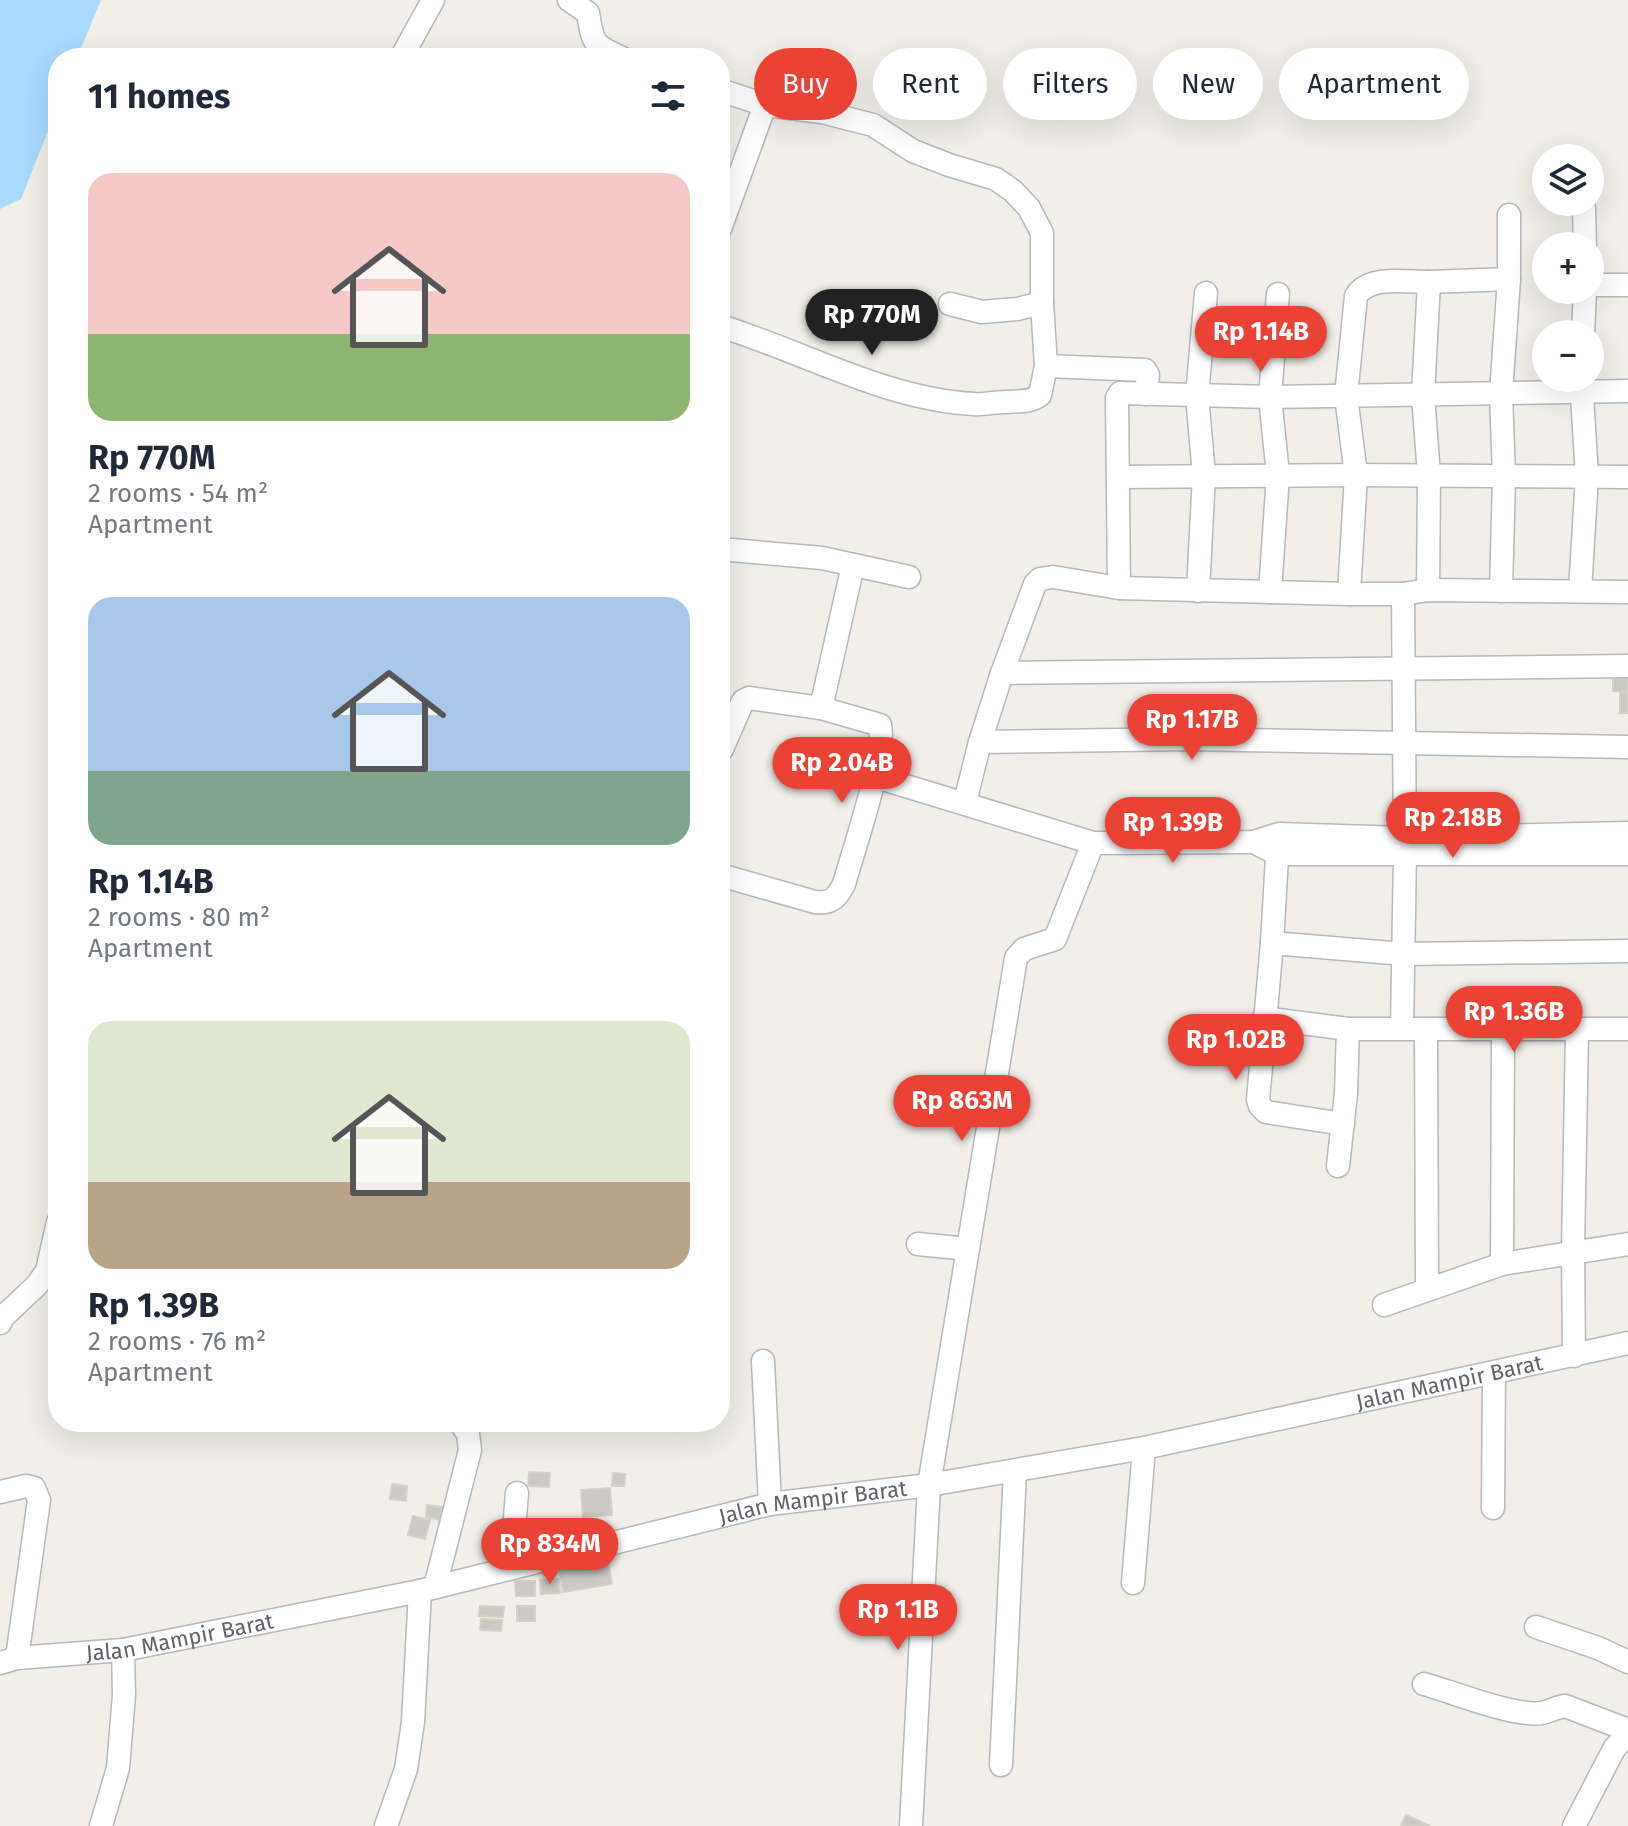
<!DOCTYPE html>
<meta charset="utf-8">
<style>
:root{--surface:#fff;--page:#f6f6f7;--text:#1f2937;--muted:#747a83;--accent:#ea4335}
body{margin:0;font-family:"Fira Sans",sans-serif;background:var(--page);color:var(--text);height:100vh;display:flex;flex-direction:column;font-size:30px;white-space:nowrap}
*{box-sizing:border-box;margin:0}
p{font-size:26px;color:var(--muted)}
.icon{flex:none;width:44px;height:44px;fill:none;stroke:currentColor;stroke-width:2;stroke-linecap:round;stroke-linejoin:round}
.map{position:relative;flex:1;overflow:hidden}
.sheet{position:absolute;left:48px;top:48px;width:682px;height:1384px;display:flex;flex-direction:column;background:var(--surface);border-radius:32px;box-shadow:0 8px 32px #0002}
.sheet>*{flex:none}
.hud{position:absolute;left:754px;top:48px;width:754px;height:72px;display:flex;gap:16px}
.controls{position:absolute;left:1532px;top:144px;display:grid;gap:16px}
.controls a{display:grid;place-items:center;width:72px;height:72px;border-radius:50%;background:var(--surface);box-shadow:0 8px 32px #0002;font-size:40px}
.price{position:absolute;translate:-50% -68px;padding:0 18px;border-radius:28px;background:var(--accent);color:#fff;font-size:26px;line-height:52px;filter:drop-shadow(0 2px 4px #0008)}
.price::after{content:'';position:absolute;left:50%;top:48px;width:24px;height:18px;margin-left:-12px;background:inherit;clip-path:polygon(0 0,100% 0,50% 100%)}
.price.on{background:#222;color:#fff}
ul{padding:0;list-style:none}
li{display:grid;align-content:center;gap:16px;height:424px;padding:0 40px}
li span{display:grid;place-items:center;height:248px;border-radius:24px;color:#555}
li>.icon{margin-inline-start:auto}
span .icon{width:144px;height:144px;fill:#fffc;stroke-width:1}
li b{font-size:34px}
h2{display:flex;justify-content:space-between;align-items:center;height:96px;padding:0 40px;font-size:34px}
.chip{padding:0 28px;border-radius:36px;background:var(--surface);box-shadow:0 8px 32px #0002;font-size:28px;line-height:72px}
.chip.on{background:var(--accent);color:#fff}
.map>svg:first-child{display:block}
</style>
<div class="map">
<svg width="1628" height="1826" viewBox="0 0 1628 1826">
<rect width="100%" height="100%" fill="#f1efe8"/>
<!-- water -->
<path fill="#aadaff" d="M 0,0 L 101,0 L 77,58 L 58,58 L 58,106 L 21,199 L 0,209 Z"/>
<!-- building -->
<path fill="#cccac5" stroke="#d6d1c6" stroke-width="2" d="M 1613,668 L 1628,668 L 1628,692 L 1613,691 Z
M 1620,692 L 1628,692 L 1628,713 L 1620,713 Z
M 529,1472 L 550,1473 L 549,1487 L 528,1486 Z
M 613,1473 L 625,1474 L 624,1486 L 612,1486 Z
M 392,1484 L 407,1486 L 406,1501 L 390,1499 Z
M 610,1488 L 612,1515 L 583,1517 L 581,1490 Z
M 427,1505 L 442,1507 L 440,1520 L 426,1517 Z
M 413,1516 L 430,1520 L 425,1539 L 408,1535 Z
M 607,1556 L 612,1584 L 563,1592 L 559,1564 Z
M 559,1579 L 560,1593 L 541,1594 L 540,1580 Z
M 515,1581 L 535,1581 L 535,1596 L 516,1596 Z
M 480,1606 L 504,1607 L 503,1617 L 479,1616 Z
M 517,1606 L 535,1606 L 535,1621 L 517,1621 Z
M 481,1619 L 502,1620 L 501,1631 L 480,1630 Z
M 1406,1815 L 1430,1826 L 1401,1826 Z"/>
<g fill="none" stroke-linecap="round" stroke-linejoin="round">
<!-- minor casing -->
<g stroke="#b5b8bc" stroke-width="25">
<g id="minor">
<path d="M 569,0 L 588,13 C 593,44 593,45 622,58"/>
<path d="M 401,58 L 433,0"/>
<path d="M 720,90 L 765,105 L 822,112 L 873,125 L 913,151 L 949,165 L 996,179 L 1013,191 L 1029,208 L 1042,233 L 1042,303 L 1046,366 L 1040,395 C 1030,403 1017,401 1005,402 C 994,402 984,405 974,404 C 887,400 802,351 720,326"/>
<path d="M 1584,208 L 1585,246"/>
<path d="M 720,229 L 765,105"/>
<path d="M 1429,282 L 1509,279"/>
<path d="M 1590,285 L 1628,285"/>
<path d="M 950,304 L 982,312 L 1017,309 L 1042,303"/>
<path d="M 1583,334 L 1585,290"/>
<path d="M 1046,366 L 1145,370 L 1148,375 L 1146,394"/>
<path d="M 1119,477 L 1356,475 L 1628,477"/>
<path d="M 720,549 L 822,558 L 909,577"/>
<path d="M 1119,588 L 1349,594 L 1403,594 L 1428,590 L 1628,592"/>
<path d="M 1198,591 L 1204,475 L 1197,396 L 1206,293"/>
<path d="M 1501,591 L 1504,477 L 1501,393 L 1509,279 L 1509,215"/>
<path d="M 1580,591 L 1587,476 L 1581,380"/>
<path d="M 1270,592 L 1278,475 L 1270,397 L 1278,294"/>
<path d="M 1349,594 L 1356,475 L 1346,396 L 1356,296 C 1369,275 1407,282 1429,282 L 1423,395 L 1429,475 L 1428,590"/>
<path d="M 1002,673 L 1628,666"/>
<path d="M 821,708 L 853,565"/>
<path d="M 980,742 L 1188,739 L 1628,747"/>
<path d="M 873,776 L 1093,843 L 1254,842 L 1279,834 L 1403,838 L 1628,833"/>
<path d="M 965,802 L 980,742 L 1002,673 L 1035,584 L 1040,579 L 1053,577 L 1119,588 L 1117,398 L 1120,393 L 1270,397 L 1628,391"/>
<path d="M 1278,840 L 1272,943 L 1258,1100 L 1260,1106 L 1266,1112 L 1343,1124"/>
<path d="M 1254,842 L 1277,854 L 1628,854"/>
<path d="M 720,875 L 815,902 C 831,904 837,898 844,884 C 853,852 887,752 880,725 L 821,708 L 749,698 L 743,701 L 722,749"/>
<path d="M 1272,943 L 1404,954 L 1628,951"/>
<path d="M 1264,1018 L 1348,1029 L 1628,1029"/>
<path d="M 1402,1028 L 1405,853 L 1403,594"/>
<path d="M 1426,1030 L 1427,1288"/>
<path d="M 1338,1166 L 1346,1093 L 1348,1029"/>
<path d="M 918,1244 L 968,1249"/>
<path d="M 1502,1264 L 1503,1031"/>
<path d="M 1384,1305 L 1502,1264 L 1628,1244"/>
<path d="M 0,1323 L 3,1317 L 37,1285 L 47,1271 L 58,1222"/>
<path d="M 1574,1356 L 1573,1250 L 1577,1031"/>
<path d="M 763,1361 L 770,1504"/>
<path d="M 0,1492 L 26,1486 L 34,1488 L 39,1500 L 17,1658"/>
<path d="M 1493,1508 L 1494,1373"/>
<path d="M 511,1568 L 517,1493"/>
<path d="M 1133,1583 L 1144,1448"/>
<path d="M 435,1587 L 470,1450 L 468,1434 L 460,1422"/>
<path d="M 1536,1627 L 1598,1648 L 1628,1662"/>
<path id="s1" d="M 0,1663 L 17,1658 L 123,1650 L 420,1591 L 770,1504 L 929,1485 L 1144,1448 L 1628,1343"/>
<path d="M 1424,1684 C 1453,1692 1514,1717 1541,1713 C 1549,1712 1556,1707 1565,1706 L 1628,1730"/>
<path d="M 1001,1765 L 1015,1471"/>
<path d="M 101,1826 L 118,1768 L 124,1695 L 123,1650"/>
<path d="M 386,1826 L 406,1769 L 413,1722 L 420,1591"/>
<path d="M 911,1826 L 929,1485 L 1016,958 L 1024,949 L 1055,939 L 1093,843"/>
<path d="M 1574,1826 L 1614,1749 L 1628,1733"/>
</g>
</g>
<!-- minor -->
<use href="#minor" stroke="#fff" stroke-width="22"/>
</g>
<g text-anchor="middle" stroke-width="7" stroke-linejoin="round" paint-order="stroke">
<!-- street labels -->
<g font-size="22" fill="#5f6368" stroke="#fff">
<text dy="8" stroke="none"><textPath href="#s1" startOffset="1478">Jalan Mampir Barat</textPath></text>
<text dy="8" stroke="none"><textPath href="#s1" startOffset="830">Jalan Mampir Barat</textPath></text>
<text dy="8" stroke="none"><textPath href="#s1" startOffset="182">Jalan Mampir Barat</textPath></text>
</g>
</g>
</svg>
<div class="controls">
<a><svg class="icon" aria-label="layers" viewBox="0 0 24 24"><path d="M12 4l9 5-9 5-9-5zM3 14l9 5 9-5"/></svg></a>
<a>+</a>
<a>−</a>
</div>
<b class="price on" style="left:872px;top:357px">Rp 770M</b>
<b class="price" style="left:1261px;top:374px">Rp 1.14B</b>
<b class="price" style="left:1192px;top:762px">Rp 1.17B</b>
<b class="price" style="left:842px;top:805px">Rp 2.04B</b>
<b class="price" style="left:1453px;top:860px">Rp 2.18B</b>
<b class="price" style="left:1173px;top:865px">Rp 1.39B</b>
<b class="price" style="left:1514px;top:1054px">Rp 1.36B</b>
<b class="price" style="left:1236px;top:1082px">Rp 1.02B</b>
<b class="price" style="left:962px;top:1143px">Rp 863M</b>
<b class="price" style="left:550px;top:1586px">Rp 834M</b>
<b class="price" style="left:898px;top:1652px">Rp 1.1B</b>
<div class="hud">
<a class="chip on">Buy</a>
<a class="chip">Rent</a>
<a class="chip">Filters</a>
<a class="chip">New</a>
<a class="chip">Apartment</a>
</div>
<section class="sheet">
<h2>11 homes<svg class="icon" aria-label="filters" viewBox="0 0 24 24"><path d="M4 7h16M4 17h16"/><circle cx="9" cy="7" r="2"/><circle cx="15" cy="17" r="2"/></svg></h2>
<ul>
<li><span style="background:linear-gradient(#f6c9c9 65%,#8fb573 0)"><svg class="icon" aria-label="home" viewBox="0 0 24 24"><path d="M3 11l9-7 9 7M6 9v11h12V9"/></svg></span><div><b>Rp 770M</b><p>2 rooms · 54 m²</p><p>Apartment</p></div></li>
<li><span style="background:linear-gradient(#a9c7e8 70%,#7fa58c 0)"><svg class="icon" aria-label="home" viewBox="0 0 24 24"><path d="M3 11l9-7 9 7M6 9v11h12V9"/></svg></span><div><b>Rp 1.14B</b><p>2 rooms · 80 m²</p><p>Apartment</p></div></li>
<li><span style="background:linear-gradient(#dfe7d0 65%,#b9a48a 0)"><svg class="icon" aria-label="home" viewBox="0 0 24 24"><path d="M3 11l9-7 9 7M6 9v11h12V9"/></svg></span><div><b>Rp 1.39B</b><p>2 rooms · 76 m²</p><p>Apartment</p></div></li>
</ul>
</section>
</div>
